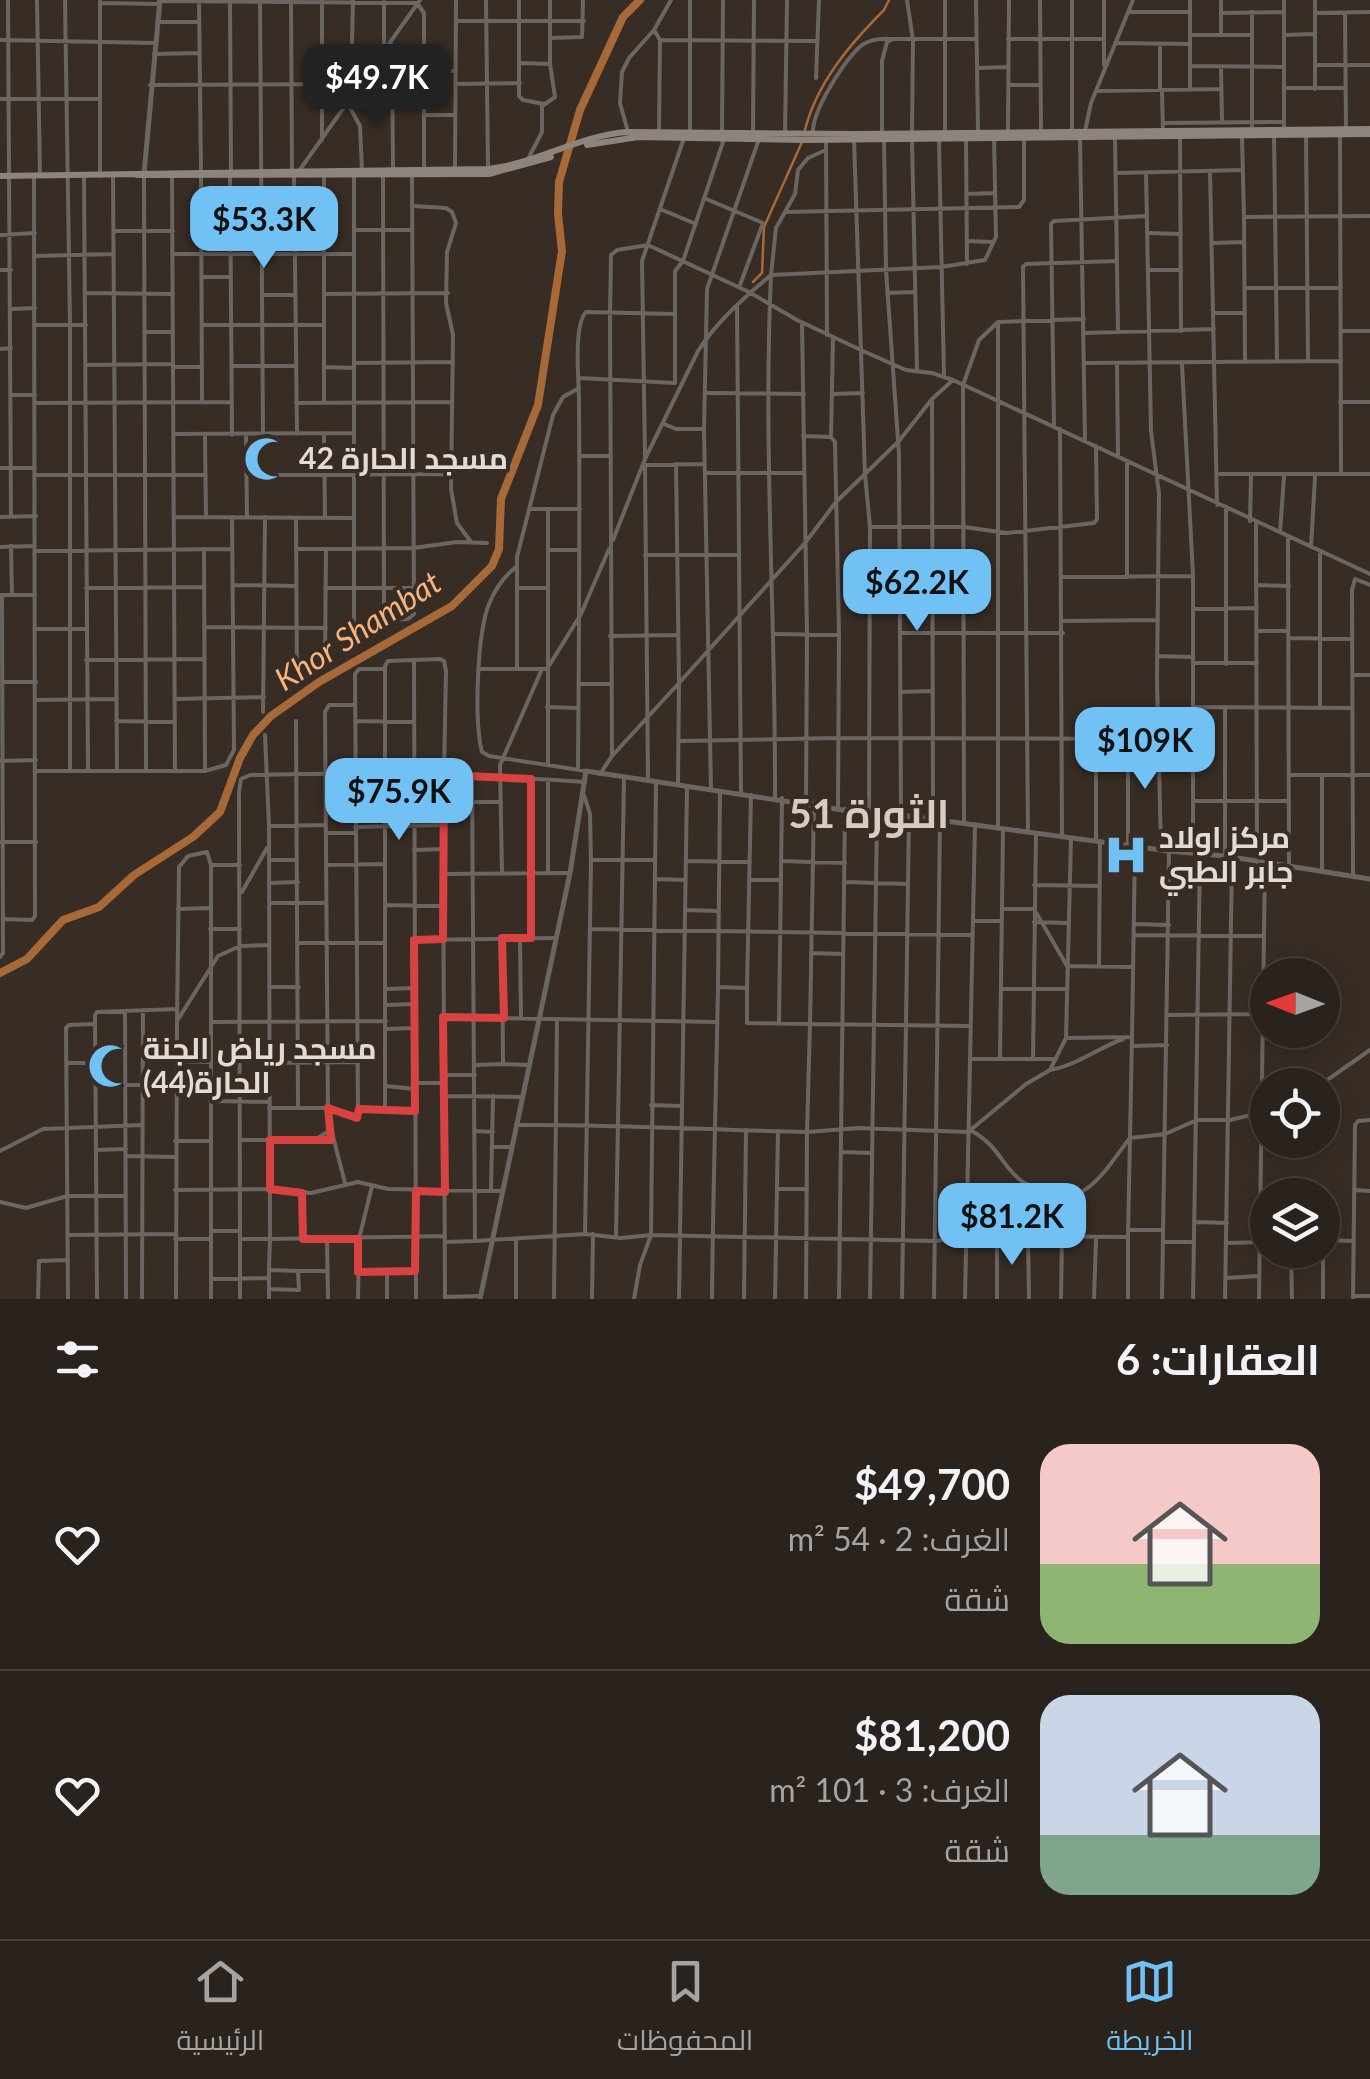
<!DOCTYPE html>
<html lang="ar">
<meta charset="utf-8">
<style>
:root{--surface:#2a221c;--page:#322a25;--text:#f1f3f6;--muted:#a5a4a3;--line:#463f3b;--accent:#72c1f5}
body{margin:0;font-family:Lato,Cairo,sans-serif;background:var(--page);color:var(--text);direction:rtl;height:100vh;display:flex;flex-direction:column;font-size:38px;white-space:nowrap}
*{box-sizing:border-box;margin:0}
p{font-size:32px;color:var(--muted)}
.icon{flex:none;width:55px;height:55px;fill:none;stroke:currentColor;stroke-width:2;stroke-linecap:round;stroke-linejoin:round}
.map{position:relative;height:1299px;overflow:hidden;direction:ltr}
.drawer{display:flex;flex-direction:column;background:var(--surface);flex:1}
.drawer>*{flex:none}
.needle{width:65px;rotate:271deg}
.controls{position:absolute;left:1250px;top:958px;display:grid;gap:20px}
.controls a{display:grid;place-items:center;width:90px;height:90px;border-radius:50%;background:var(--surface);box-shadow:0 5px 25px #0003,0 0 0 2px var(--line);font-size:50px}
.price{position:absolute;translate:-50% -85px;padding:0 22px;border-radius:20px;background:var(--accent);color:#111;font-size:32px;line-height:65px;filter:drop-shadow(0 2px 5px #0008)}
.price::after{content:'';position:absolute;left:50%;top:60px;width:30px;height:22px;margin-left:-15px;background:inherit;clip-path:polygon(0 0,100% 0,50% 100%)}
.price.current{background:#222;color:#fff}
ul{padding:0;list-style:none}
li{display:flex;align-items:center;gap:30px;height:250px;padding:0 50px}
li+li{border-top:2px solid var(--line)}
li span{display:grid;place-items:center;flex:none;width:280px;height:200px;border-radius:30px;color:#555}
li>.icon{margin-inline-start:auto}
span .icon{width:120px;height:120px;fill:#fffc;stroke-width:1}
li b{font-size:42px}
h2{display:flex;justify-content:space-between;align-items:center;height:120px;padding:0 50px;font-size:42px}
.tab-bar{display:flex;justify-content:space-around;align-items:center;height:140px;border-top:2px solid var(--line);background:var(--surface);font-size:28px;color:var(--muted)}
.tab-bar a{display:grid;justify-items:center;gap:5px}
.tab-bar .current{color:var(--accent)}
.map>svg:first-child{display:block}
</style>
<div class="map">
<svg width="1370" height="1299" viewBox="0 0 1370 1299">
<rect width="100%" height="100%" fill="#382d25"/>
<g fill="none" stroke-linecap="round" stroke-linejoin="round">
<!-- stream -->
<path stroke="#a66937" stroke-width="2.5" d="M 804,134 C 815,85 849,45 884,10 L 889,0
M 753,282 L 762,273 L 764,227 L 802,142"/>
<!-- river -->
<path stroke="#a66937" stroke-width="8" d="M 0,973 L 27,959 L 63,920 L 99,907 L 134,875 L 193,837 L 220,812 L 240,758 L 253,735 L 271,716 L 319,682 L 452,606 L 492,566 L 499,549 L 501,499 L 538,405 L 562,251 L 558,214 L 559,182 L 580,110 L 623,17 L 640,0"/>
<!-- minor -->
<path stroke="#6b6662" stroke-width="4" d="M 8,0 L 11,517
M 37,0 L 40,176
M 65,0 L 70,325 L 70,771
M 199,0 L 201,171
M 260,0 L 263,435
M 322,0 L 322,140
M 486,0 L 488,169
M 519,0 L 519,96 L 523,100 L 544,104
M 907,0 L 913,40 L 912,134
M 945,0 L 945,133
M 976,0 L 978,130
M 1040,0 L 1041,130
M 1104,0 L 1104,65
M 1221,0 L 1221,35
M 159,1 L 417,3 L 424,13 L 424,168
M 230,1 L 231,171
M 291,1 L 292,171
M 384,2 L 384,52
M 100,3 L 159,4
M 1130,12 L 1190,12
M 1222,13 L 1284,12
M 1316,13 L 1370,12
M 1345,13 L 1346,130
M 458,21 L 584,21
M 157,22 L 197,22
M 654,30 L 660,40 L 659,132
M 1192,35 L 1252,35
M 1284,35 L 1314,34
M 550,38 L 582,37 L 583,0
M 1008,39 L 1104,39
M 0,40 L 155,43
M 660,40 L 817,41
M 1115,43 L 1190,44
M 392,45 L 393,170
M 154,54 L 199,53
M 520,63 L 550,64
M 1315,65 L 1370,65
M 1190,66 L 1284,67
M 1221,67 L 1222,122
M 978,68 L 1008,67
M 423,71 L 454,71
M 816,78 L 819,0
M 351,84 L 353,0
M 455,84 L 520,83
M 150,85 L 351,84 L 351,99
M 1008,85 L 1041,85
M 1284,88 L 1344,88
M 1190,89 L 1190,0
M 1315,89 L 1315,0
M 1160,90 L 1160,45
M 1096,91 L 1221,89
M 1162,92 L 1163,132
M 0,99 L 100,99
M 348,104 L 360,126 L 362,170
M 393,104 L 424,103
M 425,115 L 455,115
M 1163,123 L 1284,122
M 690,130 L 690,0
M 722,130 L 723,0
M 753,130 L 754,0
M 1008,130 L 1009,0
M 1072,130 L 1072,0
M 1284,130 L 1284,0
M 1085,131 L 1091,103 L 1133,0
M 1252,131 L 1252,12
M 628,132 L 620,103 L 622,72 L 629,58 L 654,30 L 671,0
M 882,132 L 882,61 L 887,42 L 893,39 L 976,39
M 785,134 L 787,0
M 813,134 C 811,112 845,59 862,45 C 871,39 881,38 892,39
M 1274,135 L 1277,360
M 1306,135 L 1308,360
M 1340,135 L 1341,474
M 1180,137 L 1181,331
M 1080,138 L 1085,441
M 1115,138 L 1118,332
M 1242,138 L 1244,217 L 1370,216
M 854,139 L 865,474 L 870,527 L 869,814
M 966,139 L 967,264
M 826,140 L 827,335
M 884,140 L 886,270 L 899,454 L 901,815
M 912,141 L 917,371
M 939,141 L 944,377
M 527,161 L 542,132 L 542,106 L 555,97 L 550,64 L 550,0
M 455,169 L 456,0
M 299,171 L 420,0
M 1210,171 L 1217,505
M 1118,173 L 1243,170
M 1146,173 L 1151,431 L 1159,494 L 1157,680 L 1161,850
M 113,175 L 117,771
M 354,175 L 354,642
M 383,175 L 384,615 L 388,620 L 408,619 L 414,614 L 412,175
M 84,176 L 88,771
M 100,176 L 100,0
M 201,176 L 202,402
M 230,176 L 232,435
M 294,176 L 297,434
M 144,177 L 146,771
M 172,177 L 175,771
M 324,177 L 324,402
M 966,194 L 994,193
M 704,198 L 763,223 L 740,285
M 412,206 L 446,208 L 452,212 L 456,223 L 447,252 L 446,303 L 453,335 L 451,489 L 457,523 L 471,542
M 660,209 L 696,224
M 785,212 L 1019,207 L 1024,200 L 1024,138
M 1244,217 L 1245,360
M 354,230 L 410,230
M 114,231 L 173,231
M 1150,233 L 1180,234
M 0,235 L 35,233
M 967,241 L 992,242
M 1213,243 L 1244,242
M 173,254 L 353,254
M 35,256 L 114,254
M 0,270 L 11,270
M 1148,270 L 1181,270
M 201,277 L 231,277
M 1245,288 L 1341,288
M 85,293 L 171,294
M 887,293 L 915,292
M 324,294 L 448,293
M 264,295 L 294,295
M 737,306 L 741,794
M 11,309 L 35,308
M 1214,313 L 1244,313
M 998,322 L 998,827
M 802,323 L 807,635 L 806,802
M 35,325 L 86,325
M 202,325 L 322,325
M 1341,331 L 1370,331
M 144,332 L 173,332
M 1084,333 L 1214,329
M 0,349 L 11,348
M 354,363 L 453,362
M 1085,363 L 1341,361
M 1182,364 L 1193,576 L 1193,853
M 86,365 L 171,364
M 1117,365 L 1118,456
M 231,366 L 295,366
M 173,367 L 201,367
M 324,367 L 354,368
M 579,378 L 675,383 L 675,271 L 683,261 L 724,139
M 708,393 L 804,394
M 833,394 L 863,393
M 11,395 L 35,395
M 932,399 L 933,819
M 1340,402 L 1370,402
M 35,403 L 230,402
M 296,403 L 451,402
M 664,424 L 676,429 L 703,429
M 1054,426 L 1051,224 L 1054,221 L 1147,216
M 1060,429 L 1062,836
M 324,433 L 325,518
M 174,434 L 354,433
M 803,436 L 831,437 L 835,442 L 839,635 L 838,807
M 205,437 L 206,517
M 246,437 L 247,517
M 831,437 L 833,338
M 581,456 L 611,456
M 645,457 L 642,261 L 684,138
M 1127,461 L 1127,577
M 645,465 L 705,464
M 645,466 L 648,781
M 0,468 L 35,468
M 705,473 L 803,473
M 1220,474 L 1370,474
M 35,475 L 205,475
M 247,475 L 451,474
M 530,509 L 580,509
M 1226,509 L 1226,664
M 0,517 L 36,516
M 174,517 L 354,518
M 296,518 L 297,683
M 1250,521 L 1251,476
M 1256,524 L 1257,862
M 870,527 L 964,527 L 1007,533 L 1094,523 L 1097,519 L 1096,446
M 1280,532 L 1284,477
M 1288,536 L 1289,865
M 613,540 L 645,459 L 698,351 C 717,321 745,297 771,275 L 776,228 L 795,194 L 798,170 L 808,158 L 826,150
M 11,546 L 12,595
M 0,547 L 35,546
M 1311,547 L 1315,477
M 296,549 L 413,548 L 457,542 L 487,543
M 548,550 L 578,550
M 36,551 L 231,549
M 1320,553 L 1320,708
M 645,555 L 739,555
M 516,567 C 503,577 495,589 489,604 C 477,634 474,721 482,752 L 489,756 L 586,771
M 1063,577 L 1193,576
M 233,585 L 296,586
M 1258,585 L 1289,586
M 86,588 L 204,587
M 325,588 L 414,588
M 518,588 L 548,588
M 0,595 L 35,595
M 1193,609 L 1257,608
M 1063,621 L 1158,620
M 204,627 L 326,628
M 36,629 L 86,629
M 1257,631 L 1287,631
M 900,633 L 1063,633
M 775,634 L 839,635
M 610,636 L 678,635
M 1290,638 L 1350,639
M 1157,656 L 1192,657
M 86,660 L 204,659
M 325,660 L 326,549
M 414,660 L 416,1299
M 1193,663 L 1257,663
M 479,669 L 547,669 L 581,614 L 609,549
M 517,669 L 517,557 L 553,415 L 563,397 L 579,388
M 1352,675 L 1370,675
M 2,682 L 36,682
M 579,684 L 611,684
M 901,692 L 931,691
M 175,699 L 264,697
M 36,700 L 116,699
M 547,707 L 577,708
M 1193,707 L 1352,708
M 1225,707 L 1225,856
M 263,712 L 265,517
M 116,721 L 175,722
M 296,721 L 298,1106
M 355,721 L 413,722
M 265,735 L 269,826 L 270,1239 L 444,1236
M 1096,740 L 1096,840
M 680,741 L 838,738 L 1193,739
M 612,756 L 610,315 L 611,255 L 617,250 L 648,245 L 749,292 L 797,320 L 863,351 L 906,370 L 932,373 L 953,380 L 1370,574
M 0,761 L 36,760
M 548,764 L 548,510
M 578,769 C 579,647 580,524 579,401 C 579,381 573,326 586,312 L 674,314
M 36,771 L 205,771 L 204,549
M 205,771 L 226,765 L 234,750 L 232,517
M 600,774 L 612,756 L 679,683 L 676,464
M 1290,775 L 1370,775
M 1322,776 L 1322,869
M 531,779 L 531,938
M 678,784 L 679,683 L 805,543 L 836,502 L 899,441 L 932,399 L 953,380
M 711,789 L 704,429 L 707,289 L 759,139
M 584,795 L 590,814 L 591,860 L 585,1234
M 775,798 C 776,623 763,449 771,275 L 941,267 L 985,260 L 996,237 L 994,138
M 1194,801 L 1289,801
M 472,802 L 501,802
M 814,803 L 810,1024 L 970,1026
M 964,822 L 963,385 L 979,340 L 998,322 L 1084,319
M 269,826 L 324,825
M 355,827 L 443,825
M 1028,831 L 1023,267 L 1026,264 L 1117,261
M 326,833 L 355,833
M 0,842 L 36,842
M 1128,845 L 1128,739
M 414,850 L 443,849
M 269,860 L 297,860
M 591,860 L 655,860
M 686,861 L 750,862
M 781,861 L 845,863
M 211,865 L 240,865
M 326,865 L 385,864
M 548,873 L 548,780
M 444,874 L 570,873
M 502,874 L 500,765 L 542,669
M 1353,875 L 1352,590 L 1355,579 L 1370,585
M 655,879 L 685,880
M 749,880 L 780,880
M 845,882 L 908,884
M 269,883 L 298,882
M 1034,885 L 1099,886
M 242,892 L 267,848
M 269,903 L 324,903
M 385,905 L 443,906
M 178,909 L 209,908
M 1003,909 L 1034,909 L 1067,966 L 1133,967
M 686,910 L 716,911
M 3,919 L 32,920 L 35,916 L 34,176
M 974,921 L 1002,921
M 1034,922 L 1067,923
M 1134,924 L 1169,925
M 210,929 L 240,929
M 591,929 L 971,935
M 1134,935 L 1264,936
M 502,938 L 503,1064 L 528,1065
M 520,938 L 521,1018
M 414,940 L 554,938
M 300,943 L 385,943
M 812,953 L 842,954
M 0,957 L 3,953 L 2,595
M 1099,966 L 1100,841
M 269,987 L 299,987
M 718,987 L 720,792
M 747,988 L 751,795
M 386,989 L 414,988
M 1001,989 L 1066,989
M 386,1005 L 415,1004
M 125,1011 L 126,1299
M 1168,1015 L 1263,1014
M 443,1017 L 717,1022
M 177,1021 L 179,867 L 188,856 L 207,852 L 211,865 L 211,1299
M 211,1022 L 386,1021
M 779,1023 L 782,798
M 386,1029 L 415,1028
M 1132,1036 L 1135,846
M 1132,1046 L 1167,1045
M 1000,1058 L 1003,829
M 971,1059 L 1056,1059
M 1033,1059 L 1036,833
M 176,1061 L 210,1062
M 67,1063 L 96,1063
M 269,1063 L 357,1062
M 475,1065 L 503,1064
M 1050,1070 C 1075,1066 1098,1048 1123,1039
M 445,1075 L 475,1075
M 415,1083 L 444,1083
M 96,1085 L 176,1085
M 1320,1085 L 1370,1050
M 386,1086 L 415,1089
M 444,1096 L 521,1097
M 210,1101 L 269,1102
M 651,1105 L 681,1106
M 269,1108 L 328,1108 L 345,1116 L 358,1114 L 355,674 L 359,669 L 385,669
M 359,1109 L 414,1112
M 385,1110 L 385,666 L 388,661 L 440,659 L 444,661 L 446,671 L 443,825 L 445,1299
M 516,1125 C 612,1124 710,1130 807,1132 L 810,1024 L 747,1023 L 747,988 L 718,987 C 716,1091 713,1195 712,1299
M 970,1130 C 999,1146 998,1160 1019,1179 C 1027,1186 1038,1189 1047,1193 C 1087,1209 1108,1165 1130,1138 L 1165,1134 L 1197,1120 L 1230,1120 L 1268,1111
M 474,1131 L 493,1132
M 240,1140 L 315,1140 L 330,1130
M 175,1141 L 210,1141
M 493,1147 L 511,1147
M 97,1150 L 126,1149
M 0,1151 L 43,1129 L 142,1125
M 841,1152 L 871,1153
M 126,1156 L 175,1157
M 345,1183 L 328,1117 L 325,712 L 329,705 L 355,705
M 777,1189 L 807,1189
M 175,1190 L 270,1189 L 311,1193 L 358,1182 L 388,1189 L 502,1191
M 491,1190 L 493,1096
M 1355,1190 L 1370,1191
M 302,1193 L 303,1238
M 0,1202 L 26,1208 L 67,1196 L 126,1196
M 1196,1222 L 1227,1223
M 1129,1230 L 1163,1230
M 211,1231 L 240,1231
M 68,1235 L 175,1234
M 987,1235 L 1057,1197
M 1028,1236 L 1029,1299
M 616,1237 L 624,778
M 175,1239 L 210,1239
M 240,1239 L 239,792 L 241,779 L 250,775 C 362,772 474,774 585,782
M 327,1240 L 328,1299
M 475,1241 L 585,1234 L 621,1238 L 651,1235 L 934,1241 L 987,1236 L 1128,1237 L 1132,1037 L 1066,1038
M 445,1242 L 475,1241 L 472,776
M 1163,1242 L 1193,1242
M 1226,1243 L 1268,1242
M 1291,1250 L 1292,1299
M 269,1270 L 269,1299
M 298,1271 L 327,1271
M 358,1272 L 413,1271
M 387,1274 L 387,1299
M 1226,1278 L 1259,1276
M 211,1279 L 269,1278
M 1355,1296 L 1370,1296
M 445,1297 L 480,1296
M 38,1299 L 39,1261 L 66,1260
M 68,1299 L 66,1028 L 69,1025 L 94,1024
M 97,1299 L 95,1015 L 97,1012 L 177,1009
M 142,1299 L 143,1010
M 176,1299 L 177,1021 L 218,956 L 240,946 L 269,945
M 240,1299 L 240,1239 L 270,1239 L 269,1270 L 298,1271 L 299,1290 L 269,1289
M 358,1299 L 359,1239 L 372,1186
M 516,1299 L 516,1240
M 554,1299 L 557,1020
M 592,1299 L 593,1234
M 634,1299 L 640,1265 L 651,1235 L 656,782
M 679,1299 L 687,787
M 744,1299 L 746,1130
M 775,1299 L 778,1131
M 806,1299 L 807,1132 L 859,1128 L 968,1132 L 1026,1084 L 1050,1070 L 1066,1038 L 1071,838
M 839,1299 L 845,809
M 870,1299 L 877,815
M 902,1299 L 909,816
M 934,1299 L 940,819
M 965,1299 L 975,824
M 997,1299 L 997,1236
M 1061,1299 L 1062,1237
M 1094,1299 L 1096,1239
M 1128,1299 L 1128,1237
M 1162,1299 L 1169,851
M 1193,1299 L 1200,854
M 1225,1299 L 1232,859
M 1259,1299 L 1265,863
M 1323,1299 L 1323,1240 L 1353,1241
M 1353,1299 L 1355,1125 L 1358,1121 L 1370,1120"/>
<!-- tertiary -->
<path stroke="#6b6662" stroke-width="5" d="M 144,174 L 160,0
M 480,1299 L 570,873 L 586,771 L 869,814 L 901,815 L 1169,851 L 1225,856 L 1370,879"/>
<!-- secondary -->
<path stroke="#8d847e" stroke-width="6" d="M 587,145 L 638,137 L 804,140 L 1370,134
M 137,175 L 489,174 L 551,157
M 0,176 L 488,169 C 536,164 579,135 628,132 L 855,134 L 1370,129"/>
</g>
<!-- marked area -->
<path fill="none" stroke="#d84342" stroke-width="8" stroke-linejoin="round" d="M 444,775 L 531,779 L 531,938 L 502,938 L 504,1018 L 443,1017 L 445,1192 L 416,1191 L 415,1271 L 358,1272 L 358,1239 L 303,1239 L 302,1193 L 270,1189 L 270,1140 L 331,1140 L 328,1108 L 357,1118 L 359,1109 L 415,1111 L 414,940 L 443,939 Z"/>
<!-- icons -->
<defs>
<g id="mosque-bare" transform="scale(3.45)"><path d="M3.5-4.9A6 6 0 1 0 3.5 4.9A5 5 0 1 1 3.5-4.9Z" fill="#72c1f5" stroke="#382d25" stroke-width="2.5" paint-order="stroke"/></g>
<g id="hospital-bare" transform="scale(3.45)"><path d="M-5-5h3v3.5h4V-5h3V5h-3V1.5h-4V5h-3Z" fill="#72c1f5" stroke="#382d25" stroke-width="2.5" paint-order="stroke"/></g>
</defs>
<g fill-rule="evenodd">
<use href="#mosque-bare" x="266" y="459"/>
<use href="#hospital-bare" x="1126" y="855"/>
<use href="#mosque-bare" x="110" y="1066"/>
</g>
<g text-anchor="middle" stroke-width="8" stroke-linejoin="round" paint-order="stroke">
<!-- poi labels -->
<g font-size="30" font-weight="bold" fill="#e2dbd6" stroke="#382d25" text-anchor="start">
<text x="299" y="469">مسجد الحارة 42</text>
<text x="1159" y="848">مركز اولاد<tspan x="1159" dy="34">جابر الطبي</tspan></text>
<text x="143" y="1059">مسجد رياض الجنة<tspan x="143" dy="34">الحارة(44)</tspan></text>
</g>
<!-- water labels -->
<g font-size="32" font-style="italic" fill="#f7b37e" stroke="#382d25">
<text transform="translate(358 631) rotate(-33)" y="11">Khor Shambat</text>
</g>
<!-- district labels -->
<g font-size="40" font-weight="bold" fill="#d9cbc1" stroke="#382d25">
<text x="869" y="828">الثورة 51</text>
</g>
</g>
</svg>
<div class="controls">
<a><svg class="needle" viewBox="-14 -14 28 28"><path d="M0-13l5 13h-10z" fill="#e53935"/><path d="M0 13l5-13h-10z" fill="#a5a4a3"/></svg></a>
<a><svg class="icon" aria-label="locate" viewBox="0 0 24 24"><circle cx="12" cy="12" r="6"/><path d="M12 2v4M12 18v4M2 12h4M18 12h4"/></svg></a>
<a><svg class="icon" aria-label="layers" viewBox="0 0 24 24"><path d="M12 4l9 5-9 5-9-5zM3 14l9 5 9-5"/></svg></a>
</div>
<b class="price current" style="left:377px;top:129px">$49.7K</b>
<b class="price" style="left:264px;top:271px">$53.3K</b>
<b class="price" style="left:917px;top:634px">$62.2K</b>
<b class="price" style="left:1145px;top:792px">$109K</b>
<b class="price" style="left:399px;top:843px">$75.9K</b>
<b class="price" style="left:1012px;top:1268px">$81.2K</b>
</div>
<section class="drawer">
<h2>العقارات: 6<svg class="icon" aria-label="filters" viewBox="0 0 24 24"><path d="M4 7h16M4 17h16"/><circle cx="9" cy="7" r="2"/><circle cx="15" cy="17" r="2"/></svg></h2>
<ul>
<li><span style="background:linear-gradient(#f6c9c9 60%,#8fb573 0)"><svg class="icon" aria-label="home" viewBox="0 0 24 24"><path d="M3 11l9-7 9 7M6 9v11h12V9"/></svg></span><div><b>$49,700</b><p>الغرف: 2 · 54 m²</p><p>شقة</p></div><svg class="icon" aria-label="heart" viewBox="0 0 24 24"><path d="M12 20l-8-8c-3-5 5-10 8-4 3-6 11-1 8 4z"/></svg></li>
<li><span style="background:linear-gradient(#c9d6e8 70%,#7fa58c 0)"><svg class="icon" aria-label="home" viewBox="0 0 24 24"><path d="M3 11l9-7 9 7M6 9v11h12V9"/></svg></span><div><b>$81,200</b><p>الغرف: 3 · 101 m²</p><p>شقة</p></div><svg class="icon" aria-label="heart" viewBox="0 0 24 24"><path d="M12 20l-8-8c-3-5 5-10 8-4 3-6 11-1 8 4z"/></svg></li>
</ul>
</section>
<nav class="tab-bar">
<a class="current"><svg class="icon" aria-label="map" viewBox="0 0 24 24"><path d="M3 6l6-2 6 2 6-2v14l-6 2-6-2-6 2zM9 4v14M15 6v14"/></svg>الخريطة</a>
<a><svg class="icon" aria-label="saved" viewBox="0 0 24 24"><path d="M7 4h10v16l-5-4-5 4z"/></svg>المحفوظات</a>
<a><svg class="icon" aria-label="home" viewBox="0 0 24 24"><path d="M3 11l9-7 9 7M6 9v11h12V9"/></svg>الرئيسية</a>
</nav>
